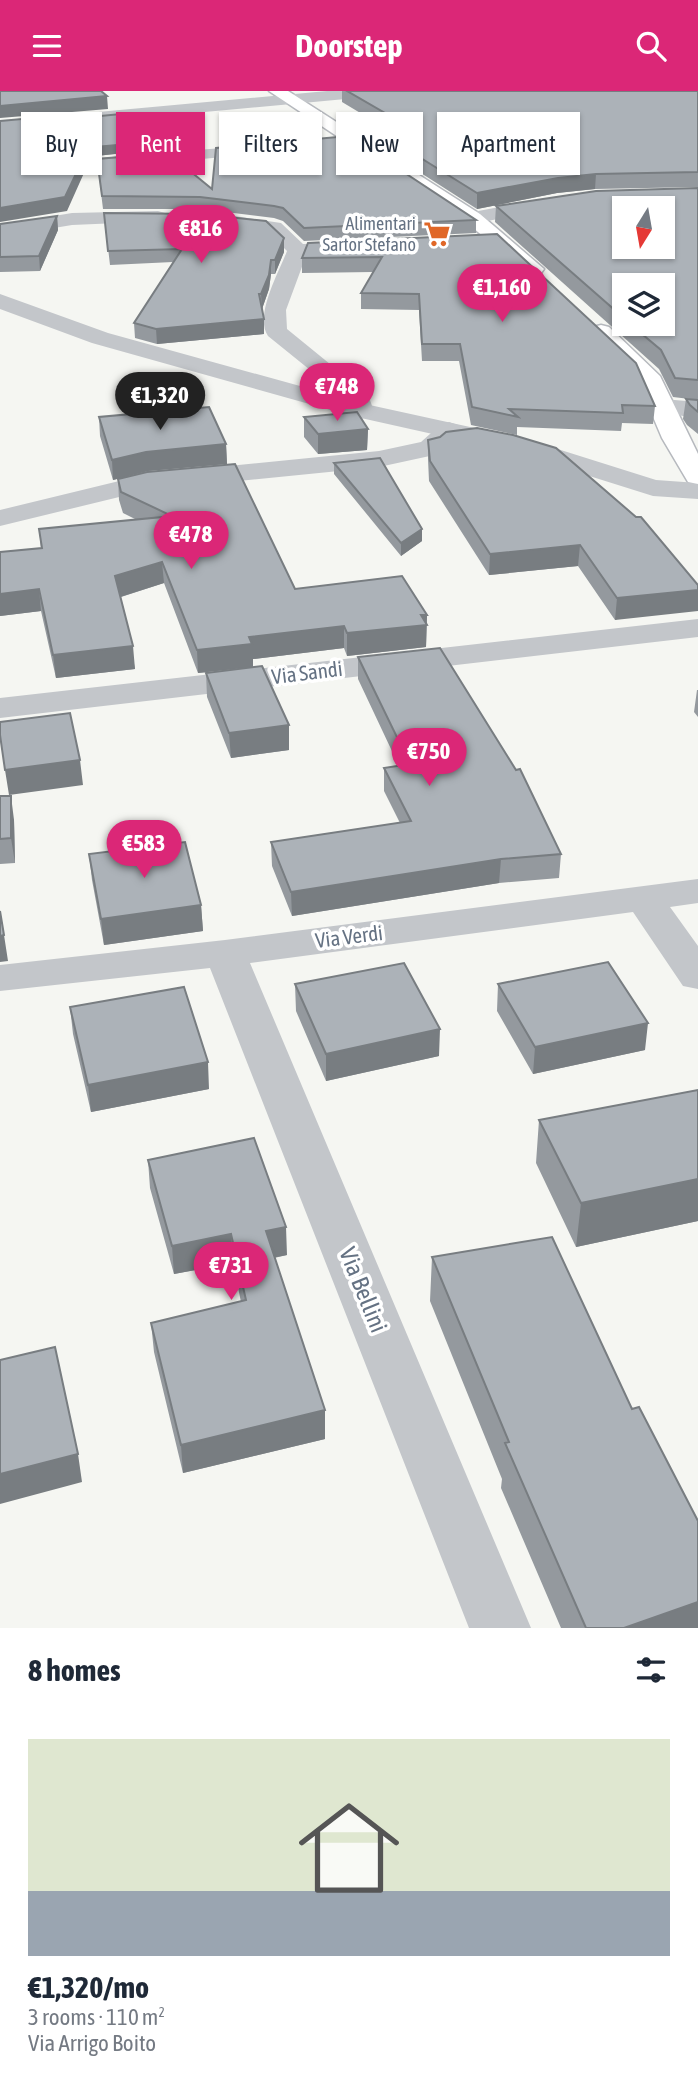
<!DOCTYPE html>
<meta charset="utf-8">
<style>
:root{--surface:#fff;--page:#f6f6f7;--text:#1f2937;--muted:#747a83;--line:#e0e1e3;--accent:#db2777}
body{margin:0;font-family:"Asap Condensed",sans-serif;background:var(--page);color:var(--text);height:100vh;display:flex;flex-direction:column;font-size:26px;white-space:nowrap}
*{box-sizing:border-box;margin:0}
p{font-size:23px;color:var(--muted)}
.icon{flex:none;width:38px;height:38px;fill:none;stroke:currentColor;stroke-width:2;stroke-linecap:round;stroke-linejoin:round}
.map{position:relative;height:1537px;overflow:hidden}
.sheet{display:flex;flex-direction:column;background:var(--surface);flex:1}
.sheet>*{flex:none}
.guide{position:absolute;left:21px;top:21px;width:656px;height:63px;display:flex;gap:14px}
.needle{width:46px;rotate:191deg}
.buttons{position:absolute;left:612px;top:105px;display:grid;gap:14px}
.buttons a{display:grid;place-items:center;width:63px;height:63px;border-radius:0px;background:var(--surface);box-shadow:0 2px 5px #0004;font-size:35px}
.price{position:absolute;translate:-50% -60px;padding:0 16px;border-radius:24px;background:var(--accent);color:#fff;font-size:23px;line-height:46px;filter:drop-shadow(0 2px 4px #0008)}
.price::after{content:'';position:absolute;left:50%;top:42px;width:21px;height:16px;margin-left:-10px;background:inherit;clip-path:polygon(0 0,100% 0,50% 100%)}
.price.active{background:#222;color:#fff}
ul{padding:0;list-style:none}
li{display:grid;align-content:center;gap:14px;height:371px;padding:0 28px}
li+li{border-top:2px solid var(--line)}
li span{display:grid;place-items:center;height:217px;border-radius:0px;color:#555}
li>.icon{margin-inline-start:auto}
span .icon{width:126px;height:126px;fill:#fffc;stroke-width:1}
li b{font-size:30px}
h2{display:flex;justify-content:space-between;align-items:center;height:84px;padding:0 28px;font-size:30px}
.tag{padding:0 24px;border-radius:0px;background:var(--surface);box-shadow:0 2px 5px #0004;font-size:24px;line-height:63px}
.tag.active{background:var(--accent);color:#fff}
header{display:flex;justify-content:space-between;align-items:center;height:91px;padding:0 28px;background:var(--accent);color:#fff;font-size:32px;font-weight:700}
.map>svg:first-child{display:block}
</style>
<header><svg class="icon" aria-label="menu" viewBox="0 0 24 24"><path d="M4 6h16M4 12h16M4 18h16"/></svg>Doorstep<svg class="icon" aria-label="search" viewBox="0 0 24 24"><circle cx="10" cy="10" r="6"/><path d="M15 15l6 6"/></svg></header>
<div class="map">
<svg width="698" height="1537" viewBox="0 0 698 1537">
<rect width="100%" height="100%" fill="#f5f6f2"/>
<g fill="none" stroke-linecap="round" stroke-linejoin="round">
<!-- secondary casing -->
<g stroke="#b6b9be" stroke-width="3">
<path id="secondary" d="M 269,0 L 288,0 L 480,123 L 544,178 L 541,182 L 527,182 L 466,131 Z
M 601,234 L 609,236 L 660,285 L 698,363 L 698,393 L 688,391 L 662,347 L 637,288 L 590,241 L 593,236 Z"/>
</g>
<!-- minor -->
<path fill="#c3c6ca" fill-rule="evenodd" d="M 327,0 L 386,0 L 378,5 L 53,35 L 87,68 L 272,53 L 275,57 L 272,61 L 266,62 L 83,79 L 77,78 L 35,37 L 0,40 L 0,30 Z
M 546,107 L 555,113 L 553,117 L 473,133 L 463,127 L 473,121 Z
M 158,120 L 165,122 L 168,126 L 165,130 L 72,134 L 0,146 L 0,134 L 72,122 Z
M 221,123 L 281,132 L 303,153 L 364,152 L 367,156 L 364,160 L 357,162 L 306,165 L 286,219 L 287,238 L 368,304 L 374,320 L 370,325 L 361,328 L 352,325 L 341,304 L 268,245 C 254,225 279,181 287,160 L 268,141 L 214,133 L 211,129 L 214,125 Z
M 663,308 L 698,311 L 698,327 L 654,321 L 650,316 L 654,311 Z
M 449,331 L 458,334 L 462,339 L 439,363 L 379,376 L 148,399 L 0,435 L 0,419 L 148,383 L 379,360 L 421,351 L 440,334 Z
M 698,528 L 698,546 L 0,627 L 0,607 Z
M 698,788 L 698,812 L 670,816 L 698,855 L 698,898 L 683,895 L 633,821 L 250,872 L 531,1537 L 469,1537 L 210,877 L 0,900 L 0,874 L 225,849 Z"/>
<!-- tertiary -->
<path fill="#c3c6ca" fill-rule="evenodd" d="M 0,203 L 108,242 L 365,313 L 529,349 L 656,389 L 698,392 L 698,408 L 653,405 L 513,361 L 352,325 L 92,252 L 0,218 Z"/>
<!-- secondary -->
<use href="#secondary" fill="#fff" fill-rule="evenodd"/>
</g>
<!-- wall -->
<path fill="#94999e" fill-rule="evenodd" d="M 342,0 L 698,0 L 698,96 L 595,98 L 557,102 L 477,118 L 371,50 L 371,36 L 382,35 L 342,11 Z
M 58,29 L 152,59 L 96,65 L 95,56 L 91,65 L 88,65 L 59,37 Z
M 97,68 L 212,98 L 476,129 L 476,142 L 304,150 L 283,130 L 274,127 L 201,118 L 103,118 Z
M 698,97 L 698,343 L 687,334 L 683,328 L 686,308 L 698,309 L 673,306 L 659,278 L 495,131 L 496,115 ZM 625,194 L 663,233 L 625,233 Z
M 104,122 L 284,147 L 284,161 L 275,183 L 271,183 L 269,198 L 262,218 L 264,243 L 157,253 L 135,247 L 134,232 L 173,171 L 110,174 Z
M 57,125 L 58,139 L 40,180 L 0,181 L 0,133 Z
M 497,143 L 655,315 L 653,333 L 622,332 L 621,340 L 517,336 L 517,344 L 471,334 L 459,270 L 422,270 L 419,219 L 361,218 L 361,202 L 373,181 L 302,182 L 302,167 Z
M 99,326 L 226,353 L 227,373 L 148,380 L 113,389 L 100,345 Z
M 304,326 L 368,338 L 367,359 L 318,363 L 304,346 Z
M 428,349 L 698,494 L 615,529 L 578,475 L 489,484 L 429,390 L 428,368 Z
M 334,372 L 422,438 L 422,450 L 401,465 L 334,383 Z
M 118,388 L 295,498 L 427,524 L 426,556 L 347,565 L 344,557 L 253,568 L 253,576 L 198,582 L 164,492 L 121,506 L 135,578 L 56,587 L 41,520 L 0,525 L 41,457 L 39,438 L 137,429 L 123,422 L 119,409 Z
M 358,566 L 561,763 L 559,787 L 499,792 L 292,825 L 272,775 L 271,751 L 400,732 L 384,700 L 384,677 L 399,675 L 358,588 Z
M 206,582 L 289,659 L 231,667 L 207,606 Z
M 697,599 L 698,599 L 698,626 L 694,621 Z
M 0,705 L 14,729 L 15,772 L 0,773 Z
M 89,763 L 201,814 L 203,840 L 104,854 L 92,789 Z
M 295,893 L 439,965 L 326,990 L 296,920 Z
M 498,893 L 645,959 L 533,983 L 497,920 Z
M 70,916 L 209,998 L 91,1021 L 73,943 Z
M 698,999 L 698,1130 L 576,1156 L 536,1072 L 539,1029 Z
M 148,1069 L 287,1164 L 274,1167 L 325,1348 L 183,1382 L 154,1261 L 151,1232 L 241,1211 L 233,1172 L 174,1183 L 150,1097 Z
M 432,1166 L 632,1318 L 698,1537 L 561,1537 L 501,1397 L 502,1388 L 430,1210 Z"/>
<!-- shaded-wall -->
<path fill="#787d81" d="M 107,5 L 108,18 L 0,27 L 0,15 Z
M 94,48 L 95,56 L 91,65 L 88,65 L 87,57 Z
M 151,51 L 152,59 L 96,65 L 95,56 Z
M 83,68 L 84,82 L 67,120 L 0,131 L 0,117 Z
M 596,83 L 595,98 L 557,102 L 477,118 L 477,102 L 558,87 Z
M 57,125 L 58,139 L 40,180 L 39,165 Z
M 284,147 L 284,161 L 275,183 L 275,169 Z
M 271,169 L 271,183 L 269,198 L 262,218 L 261,203 Z
M 264,228 L 264,243 L 157,253 L 156,238 Z
M 368,338 L 367,359 L 318,363 L 318,343 Z
M 226,353 L 227,373 L 148,380 L 113,389 L 112,369 L 146,361 Z
M 422,438 L 422,450 L 401,465 L 401,452 Z
M 580,454 L 578,475 L 489,484 L 490,463 Z
M 162,471 L 164,492 L 117,507 L 115,485 Z
M 39,498 L 41,520 L 0,525 L 0,503 Z
M 698,499 L 698,520 L 615,529 L 617,507 Z
M 421,524 L 427,524 L 426,556 L 347,565 L 347,542 Z
M 344,535 L 344,557 L 253,568 L 253,576 L 198,582 L 197,559 L 249,546 Z
M 133,555 L 135,578 L 56,587 L 53,564 Z
M 289,634 L 289,659 L 231,667 L 229,642 Z
M 80,669 L 83,694 L 9,704 L 5,679 Z
M 11,705 L 14,729 L 15,772 L 11,747 Z
M 501,768 L 499,792 L 292,825 L 291,801 Z
M 201,814 L 203,840 L 104,854 L 101,828 Z
M 4,844 L 8,870 L 0,871 L 0,845 Z
M 648,932 L 645,959 L 533,983 L 535,956 Z
M 440,938 L 439,965 L 326,990 L 326,963 Z
M 208,971 L 209,998 L 91,1021 L 88,994 Z
M 698,1088 L 698,1130 L 576,1156 L 581,1112 Z
M 286,1136 L 287,1164 L 267,1168 L 266,1140 Z
M 231,1143 L 233,1172 L 174,1183 L 172,1155 Z
M 325,1319 L 325,1348 L 183,1382 L 181,1354 Z
M 78,1363 L 82,1391 L 0,1413 L 0,1383 Z
M 698,1511 L 698,1537 L 624,1537 Z"/>
<!-- building -->
<path fill="#acb2b8" stroke="#787d81" stroke-width="2" fill-rule="evenodd" d="M 0,0 L 101,0 L 107,5 L 0,15 Z
M 347,0 L 698,0 L 698,81 L 596,83 L 558,87 L 477,102 L 371,36 L 404,33 Z
M 121,23 L 151,51 L 95,56 L 94,48 L 90,57 L 87,57 L 58,29 Z
M 33,27 L 74,67 L 83,68 L 65,106 L 0,117 L 0,30 Z
M 349,45 L 476,129 L 304,137 L 283,117 L 274,115 L 200,106 L 102,105 L 97,68 L 168,62 L 212,98 L 216,57 Z
M 698,97 L 698,289 L 675,287 L 661,259 L 630,233 L 663,233 L 663,194 L 625,194 L 625,228 L 496,115 L 596,100 ZM 625,117 L 663,117 L 663,156 L 625,156 Z
M 104,122 L 200,123 L 266,130 L 284,147 L 275,169 L 271,169 L 269,184 L 261,203 L 259,203 L 264,228 L 156,238 L 134,232 L 182,158 L 108,160 Z
M 57,125 L 39,165 L 0,166 L 0,133 Z
M 497,143 L 636,272 L 655,315 L 622,314 L 623,322 L 509,318 L 518,326 L 472,316 L 460,253 L 422,253 L 419,203 L 361,202 L 382,166 L 302,167 L 308,152 Z
M 686,308 L 698,309 L 698,321 L 690,314 Z
M 209,316 L 226,353 L 146,361 L 112,369 L 99,326 Z
M 357,321 L 368,338 L 318,343 L 304,326 Z
M 477,337 L 513,344 L 556,357 L 636,426 L 641,426 L 698,494 L 698,499 L 617,507 L 580,454 L 490,463 L 430,370 L 428,349 L 440,346 L 446,341 Z
M 380,367 L 422,438 L 401,452 L 334,372 Z
M 235,373 L 295,498 L 402,485 L 427,524 L 421,524 L 427,534 L 347,542 L 344,535 L 249,546 L 252,553 L 197,559 L 162,471 L 115,485 L 133,555 L 53,564 L 39,498 L 0,503 L 0,461 L 42,457 L 39,438 L 172,425 L 121,401 L 118,388 L 147,381 Z
M 440,557 L 516,679 L 520,678 L 561,763 L 501,768 L 291,801 L 271,751 L 411,730 L 384,677 L 410,673 L 358,566 Z
M 262,575 L 289,634 L 229,642 L 206,582 Z
M 70,622 L 80,669 L 5,679 L 0,644 L 0,631 Z
M 0,705 L 11,705 L 11,747 L 0,748 Z
M 185,751 L 201,814 L 101,828 L 89,763 Z
M 0,820 L 4,844 L 0,845 Z
M 608,871 L 648,932 L 535,956 L 498,893 Z
M 404,872 L 440,938 L 326,963 L 295,893 Z
M 184,896 L 208,971 L 88,994 L 70,916 Z
M 698,999 L 698,1088 L 581,1112 L 539,1029 Z
M 254,1047 L 286,1136 L 266,1140 L 325,1319 L 181,1354 L 151,1232 L 246,1209 L 231,1143 L 172,1155 L 148,1069 Z
M 552,1146 L 632,1318 L 639,1316 L 698,1430 L 698,1511 L 624,1537 L 586,1537 L 505,1352 L 509,1351 L 432,1166 Z
M 55,1256 L 78,1363 L 0,1383 L 0,1269 Z"/>
<!-- icons -->
<defs>
<g id="supermarket-bare" transform="scale(2.1)"><path d="M-6-5.5h2.5l.6 2H6L4.5 2H-2.5L-4.4-4H-6ZM-1.5 3.2a1.3 1.3 0 1 0 .1 0ZM3 3.2a1.3 1.3 0 1 0 .1 0Z" fill="#e06727" stroke="#fff" stroke-width="2.5" paint-order="stroke"/></g>
</defs>
<g fill-rule="evenodd">
<use href="#supermarket-bare" x="437" y="143"/>
</g>
<g text-anchor="middle" stroke-width="7" stroke-linejoin="round" paint-order="stroke">
<!-- far-poi labels -->
<g font-size="18" fill="#657283" stroke="#fff" text-anchor="end">
<text x="416" y="139">Alimentari<tspan x="416" dy="21">Sartor Stefano</tspan></text>
</g>
<!-- street labels -->
<g font-size="21" fill="#657283" stroke="#fff">
<text transform="translate(307 582) rotate(-7)" y="7">Via Sandi</text>
<text transform="translate(349 846) rotate(-7)" y="7">Via Verdi</text>
</g>
<!-- near-street labels -->
<g font-size="24" fill="#657283" stroke="#fff">
<text transform="translate(363 1199) rotate(68)" y="8">Via Bellini</text>
</g>
</g>
</svg>
<div class="buttons">
<a><svg class="needle" viewBox="-14 -14 28 28"><path d="M0-13l5 13h-10z" fill="#e53935"/><path d="M0 13l5-13h-10z" fill="#747a83"/></svg></a>
<a><svg class="icon" aria-label="layers" viewBox="0 0 24 24"><path d="M12 4l9 5-9 5-9-5zM3 14l9 5 9-5"/></svg></a>
</div>
<b class="price" style="left:201px;top:174px">€816</b>
<b class="price" style="left:502px;top:233px">€1,160</b>
<b class="price" style="left:337px;top:332px">€748</b>
<b class="price active" style="left:160px;top:341px">€1,320</b>
<b class="price" style="left:191px;top:480px">€478</b>
<b class="price" style="left:429px;top:697px">€750</b>
<b class="price" style="left:144px;top:789px">€583</b>
<b class="price" style="left:231px;top:1211px">€731</b>
<div class="guide">
<a class="tag">Buy</a>
<a class="tag active">Rent</a>
<a class="tag">Filters</a>
<a class="tag">New</a>
<a class="tag">Apartment</a>
</div>
</div>
<section class="sheet">
<h2>8 homes<svg class="icon" aria-label="filters" viewBox="0 0 24 24"><path d="M4 7h16M4 17h16"/><circle cx="9" cy="7" r="2"/><circle cx="15" cy="17" r="2"/></svg></h2>
<ul>
<li><span style="background:linear-gradient(#dfe7d0 70%,#9aa5b1 0)"><svg class="icon" aria-label="home" viewBox="0 0 24 24"><path d="M3 11l9-7 9 7M6 9v11h12V9"/></svg></span><div><b>€1,320/mo</b><p>3 rooms · 110 m²</p><p>Via Arrigo Boito</p></div></li>
</ul>
</section>
